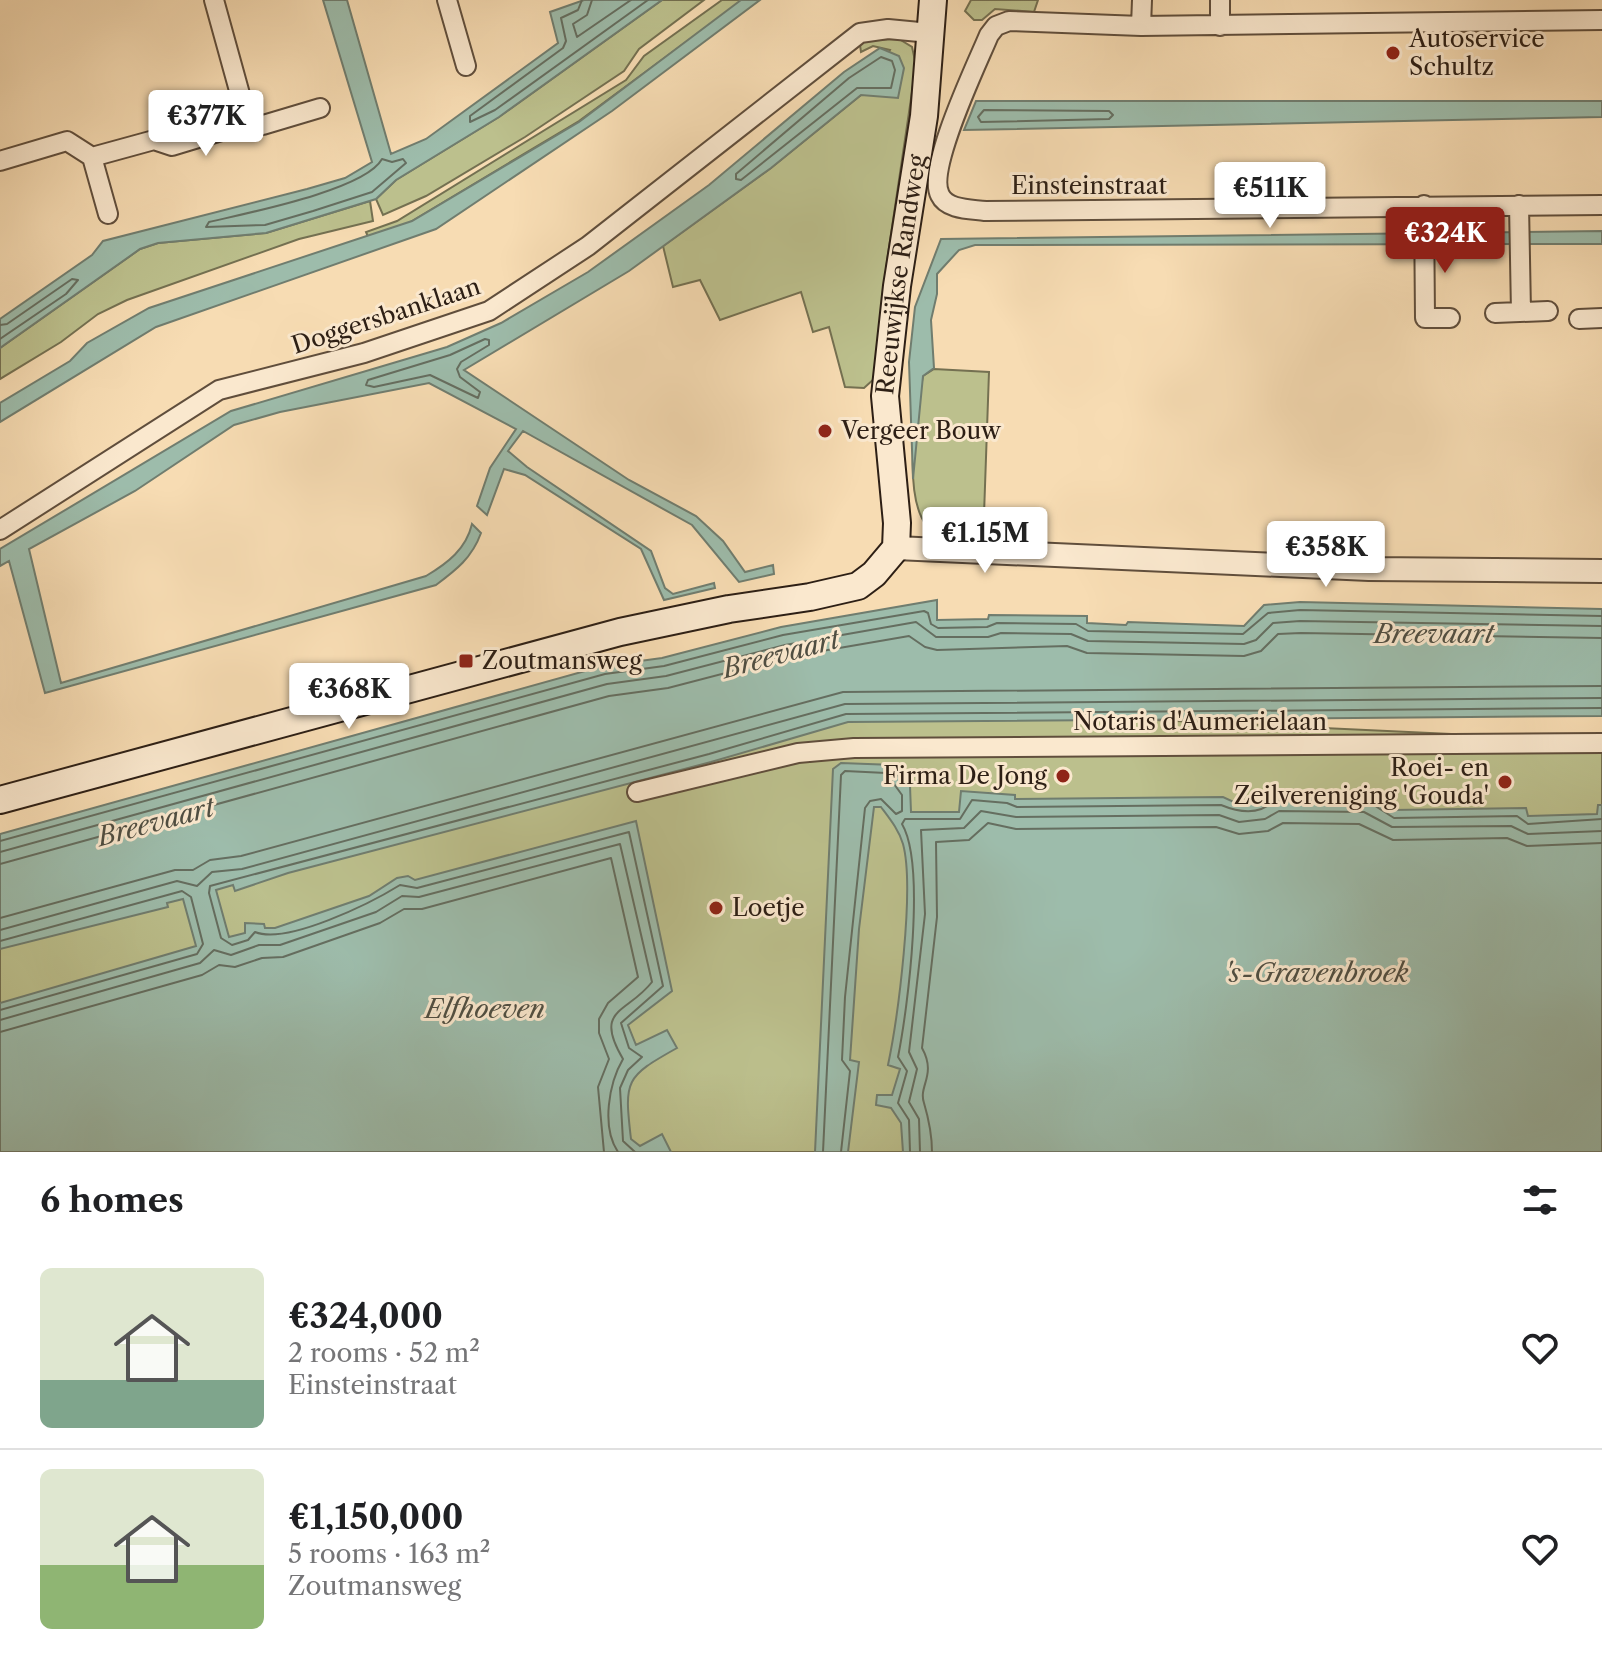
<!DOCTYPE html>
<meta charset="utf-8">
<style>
:root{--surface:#fff;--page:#f2f2f2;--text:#202124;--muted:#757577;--line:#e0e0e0;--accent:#8f2418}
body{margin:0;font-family:"Libre Caslon Text",serif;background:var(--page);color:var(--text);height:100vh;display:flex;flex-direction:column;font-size:30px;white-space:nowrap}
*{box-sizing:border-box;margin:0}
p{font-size:26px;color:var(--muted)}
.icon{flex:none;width:44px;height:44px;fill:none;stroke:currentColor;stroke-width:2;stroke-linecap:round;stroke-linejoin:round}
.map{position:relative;height:1152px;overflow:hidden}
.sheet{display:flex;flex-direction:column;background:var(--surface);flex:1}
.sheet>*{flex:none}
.price{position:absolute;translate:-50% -68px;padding:0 18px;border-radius:8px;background:#fff;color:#222;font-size:26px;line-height:52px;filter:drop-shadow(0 2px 4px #0008)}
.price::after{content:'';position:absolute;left:50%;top:48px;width:24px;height:18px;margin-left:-12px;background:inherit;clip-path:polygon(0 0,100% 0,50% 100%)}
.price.current{background:var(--accent);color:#fff}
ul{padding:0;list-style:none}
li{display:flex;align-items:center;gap:24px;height:200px;padding:0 40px}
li+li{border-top:2px solid var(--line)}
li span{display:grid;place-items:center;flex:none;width:224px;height:160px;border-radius:12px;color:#555}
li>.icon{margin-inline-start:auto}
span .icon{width:96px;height:96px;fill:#fffc;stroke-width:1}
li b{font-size:34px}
h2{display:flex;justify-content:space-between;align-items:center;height:96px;padding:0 40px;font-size:34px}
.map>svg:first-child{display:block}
</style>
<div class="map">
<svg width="1602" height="1152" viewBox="0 0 1602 1152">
<rect width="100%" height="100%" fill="#f7dcb3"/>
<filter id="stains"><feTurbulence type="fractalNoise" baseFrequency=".0025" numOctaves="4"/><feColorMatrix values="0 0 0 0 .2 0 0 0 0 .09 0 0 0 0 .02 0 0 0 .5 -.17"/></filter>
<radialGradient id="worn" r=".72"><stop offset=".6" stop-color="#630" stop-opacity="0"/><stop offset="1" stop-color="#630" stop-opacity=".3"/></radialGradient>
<!-- green -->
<path fill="#bcc08d" stroke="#747051" stroke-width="2" d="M 662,0 L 704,0 L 639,49 L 624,71 L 525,137 L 426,196 L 383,215 L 376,199 L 396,180 L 499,117 Z
M 722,0 L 743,0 L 579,121 L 387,236 L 369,239 L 366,232 L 397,221 L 626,80 L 644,56 Z
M 971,0 L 1038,0 L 1034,12 L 995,9 L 982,20 L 974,20 L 965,11 Z
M 899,39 L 912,47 L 916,65 L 887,261 L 875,378 L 864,388 L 845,387 L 829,327 L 813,332 L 801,292 L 720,320 L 700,280 L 673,287 L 663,246 L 771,168 L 861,95 L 868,94 L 890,50 L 873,46 L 861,52 L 860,45 L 867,40 Z
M 370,201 L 373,221 L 299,239 L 127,300 L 98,314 L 61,342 L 0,379 L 0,348 L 140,249 L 158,243 L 266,233 Z
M 934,369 L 989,372 L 983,543 C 970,541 952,541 940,536 C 897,519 916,411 923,376 Z
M 834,705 L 1602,741 L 1602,1152 L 0,1152 L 0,927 Z"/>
<!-- water -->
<path fill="#9dbcab" stroke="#707d6f" stroke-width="2" d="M 323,0 L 347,0 L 391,154 L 426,139 L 558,43 L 550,12 L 584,0 L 662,0 L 499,117 L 396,180 L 376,199 L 266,233 L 158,243 L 140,249 L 0,348 L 0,319 L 92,255 L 103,241 L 307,189 L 345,178 L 372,162 Z
M 741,0 L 760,0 L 612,111 L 436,229 L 156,327 L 0,422 L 0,403 L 70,361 L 87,343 L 149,308 L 412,221 L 579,122 Z
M 880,48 L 899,56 L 904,68 L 898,98 L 861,95 L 771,168 L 629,271 L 464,370 L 629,480 L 696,516 L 723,541 L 745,572 L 773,565 L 774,574 L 739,582 L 692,525 L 523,431 L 508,451 L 527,467 L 651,551 L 665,588 L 673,594 L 714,583 L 715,588 L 664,600 L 641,549 L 525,475 L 504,469 L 487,515 L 477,506 L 490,468 L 516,429 L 429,383 L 280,412 L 234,425 L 135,491 L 29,549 L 61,683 L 426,576 C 448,563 466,549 472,524 L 481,533 C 472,558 456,570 436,585 L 45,693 L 9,561 L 0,566 L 0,549 L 231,411 L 447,347 L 501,323 L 588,272 L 709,185 L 844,72 Z
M 976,101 L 1602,101 L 1602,117 L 964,130 Z
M 1602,231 L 1602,244 L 975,245 L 959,250 L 937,274 L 937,294 L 931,320 L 934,368 L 923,376 L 913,479 L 909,362 L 915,307 L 941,239 Z
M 937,600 L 937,620 L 988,619 L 989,615 L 1087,616 L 1087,623 L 1126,625 L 1128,622 L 1244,626 L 1264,605 L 1300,602 L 1602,609 L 1602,716 L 848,722 L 711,762 L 288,873 L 235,891 L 233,885 L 216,890 L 229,937 L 245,933 L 245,923 L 264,924 L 265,928 L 275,928 L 369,896 L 397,878 L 408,876 L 415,880 L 636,821 L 672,991 L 628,1025 L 636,1045 L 667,1030 L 677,1048 C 625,1077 624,1080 631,1139 L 640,1146 L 662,1134 L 671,1152 L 0,1152 L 0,1003 L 196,946 L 183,899 L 167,903 L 168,907 L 0,949 L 0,834 L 603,666 L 662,658 L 781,627 Z
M 841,763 L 894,765 L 902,786 L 910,786 L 911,812 L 959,812 L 961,791 L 1015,795 L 1015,799 L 1223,797 L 1238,804 L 1262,802 L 1263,793 L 1379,795 L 1380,802 L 1392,802 L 1393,810 L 1526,808 L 1528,816 L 1597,814 L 1598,805 L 1602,805 L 1602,1152 L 903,1152 L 901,1123 L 891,1108 L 876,1105 L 877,1095 L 892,1095 L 900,1069 L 888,1065 C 898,1017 915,888 903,844 C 899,830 890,819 881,807 L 874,807 L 859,929 L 850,1060 L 859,1062 L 848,1152 L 815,1152 L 833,769 Z"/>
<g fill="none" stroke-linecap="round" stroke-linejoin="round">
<!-- shore -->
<path stroke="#656e60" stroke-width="2" d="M 582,0 L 578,10 L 561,18 L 566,41 L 563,48 L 470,116 L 470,122 L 495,110 L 648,0
M 592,0 L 587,15 L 573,24 L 577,37 L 631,0
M 881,57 L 892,61 L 895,70 L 891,88 L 857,88 L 741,180 L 736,179 L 736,174 L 849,78 Z
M 984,110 L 1109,111 L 1113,115 L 1109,119 L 981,122 L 978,117 Z
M 382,159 L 392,162 L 403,159 L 406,163 L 372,192 L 313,211 L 265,225 L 206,227 L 209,222 C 247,213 365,190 382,159 Z
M 0,325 L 7,324 L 72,279 L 78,280 L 66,294 L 0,339
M 485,339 L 489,340 L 489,345 L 461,362 L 457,369 L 460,377 L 480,392 L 478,398 L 430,375 L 374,387 L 366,385 L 368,380 L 450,355 Z
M 0,841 L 605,674 L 664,666 L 783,635 L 924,611 L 928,613 L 931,624 L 938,628 L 987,627 L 997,623 L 1076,624 L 1088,631 L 1243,634 L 1268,613 L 1300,610 L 1602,616
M 0,852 L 607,684 L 666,676 L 785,645 L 916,622 L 936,637 L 988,637 L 1001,633 L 1071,634 L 1088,641 L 1244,644 L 1256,640 L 1273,623 L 1300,621 L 1602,626
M 0,864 L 609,696 L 668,688 L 787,657 L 909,636 L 925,647 L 937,650 L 1067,646 L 1087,653 L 1244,656 L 1261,651 L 1278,634 L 1301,633 L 1602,638
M 0,918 L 175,870 L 193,870 L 210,860 L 241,856 L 843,692 L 1602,686
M 0,930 L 177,881 L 197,886 L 212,872 L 242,869 L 845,704 L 1602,698
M 0,941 L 182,891 L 191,897 L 203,944 L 197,954 L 0,1010
M 0,1020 L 200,963 L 214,950 L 231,955 L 259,945 L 280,945 L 376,912 L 402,896 L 419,897 L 620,844 L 652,982 C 627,1014 593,1008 623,1059 C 609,1083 601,1127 618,1152
M 0,1032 L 202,975 L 219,965 L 235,967 L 262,958 L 283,957 L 380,923 L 404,909 L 422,909 L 611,858 L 638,977 L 608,1003 L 599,1019 L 599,1033 L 609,1059 L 598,1087 L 604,1152
M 635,1152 L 623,1141 L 620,1088 L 628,1070 L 642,1057 L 629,1048 L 621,1023 L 663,986 L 629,832 L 417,888 L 400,885 C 371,903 287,945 255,932 L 248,940 L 232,945 L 221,938 L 209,893 L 210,886 L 709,754 L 846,714 L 1602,708
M 823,1152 L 841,775 L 845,771 L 886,773 L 902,795 L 902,811 L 896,814 L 881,799 L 870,801 L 865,808 L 845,997 L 842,1060 L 850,1071 L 841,1152
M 910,1152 L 909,1120 L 898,1103 L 907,1071 L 898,1057 C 908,1007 926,865 902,824 L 905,819 L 960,819 L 972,800 L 1007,803 L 1017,807 L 1221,805 C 1238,812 1259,816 1273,801 L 1369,802 L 1394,818 L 1517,816 L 1528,824 L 1602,819
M 920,1152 L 919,1119 L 909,1102 L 917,1069 L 909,1052 L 925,914 L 921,830 L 964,828 L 981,811 L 1016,817 L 1219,815 L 1239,822 L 1265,819 L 1279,811 L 1364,812 L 1392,827 L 1511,826 L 1528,834 L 1602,831
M 932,1152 C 932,1133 929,1120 924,1103 C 918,1086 937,1075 922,1048 L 937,917 L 936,842 L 969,840 L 988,823 L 1016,829 L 1216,827 L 1239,834 L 1268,831 L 1283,823 L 1359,824 L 1393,840 L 1507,838 L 1527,846 L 1602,843"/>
<!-- minor casing -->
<g stroke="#604e3c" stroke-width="22">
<path id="minor" d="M 447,0 L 466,66
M 1602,20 L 1141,26 L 1009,21 L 996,26 L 989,35 C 977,64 926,169 940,195 C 947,210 971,209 985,211 L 1602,205
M 1141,26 L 1142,0
M 1220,26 L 1220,0
M 248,123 L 263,125 L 320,108
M 92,157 L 108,214
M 0,161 L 67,141 L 92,157 L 154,140 L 172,146 L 248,123 L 214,0
M 1424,205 L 1425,318 L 1450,318
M 1519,205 L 1521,312
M 1495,313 L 1548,311
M 1579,319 L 1602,318
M 0,530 L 219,390 L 364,353 L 489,311 L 588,246 L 860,33 L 888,29 L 930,33
M 637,792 L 798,753 L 854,748 L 1602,743"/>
</g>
<!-- tertiary casing -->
<g stroke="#604e3c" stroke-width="26">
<path id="tertiary" d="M 896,548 L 1369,569 L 1602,571"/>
</g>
<!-- secondary casing -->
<g stroke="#2d1f15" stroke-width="30">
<g id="secondary">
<path id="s1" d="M 0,800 L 620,632 L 729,609 L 810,597 L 858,586 L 874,574 L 896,548 L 897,523 L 885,396 L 897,286 L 924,116 L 933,0"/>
</g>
</g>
<!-- minor -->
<use href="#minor" stroke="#fae8ce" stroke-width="18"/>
<!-- tertiary -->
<use href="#tertiary" stroke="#fae8ce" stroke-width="22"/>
<!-- secondary -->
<use href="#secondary" stroke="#fae8ce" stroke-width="26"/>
</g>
<!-- markers -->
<g fill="#8f2418" stroke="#fae8ce" stroke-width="3">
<circle cx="1393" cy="53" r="8"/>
<circle cx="825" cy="431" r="8"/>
<rect x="458" y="653" width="16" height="16" rx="4"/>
<circle cx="1063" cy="776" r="8"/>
<circle cx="1505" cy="782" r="8"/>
<circle cx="716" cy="908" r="8"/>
</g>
<g text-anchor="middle" stroke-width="6" stroke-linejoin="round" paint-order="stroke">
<!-- poi labels -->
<g font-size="24" fill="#2d1f15" stroke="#fae8ce" text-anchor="start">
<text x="1409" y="47">Autoservice<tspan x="1409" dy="28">Schultz</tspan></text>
<text x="841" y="439">Vergeer Bouw</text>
<text x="482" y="669">Zoutmansweg</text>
<text x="1489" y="776" text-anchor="end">Roei- en<tspan x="1489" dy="28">Zeilvereniging 'Gouda'</tspan></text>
<text x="1047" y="784" text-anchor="end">Firma De Jong</text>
<text x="732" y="916">Loetje</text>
</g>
<!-- street labels -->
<g font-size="24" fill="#2d1f15" stroke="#fae8ce">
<text x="1089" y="194">Einsteinstraat</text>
<text dy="8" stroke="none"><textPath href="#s1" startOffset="1214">Reeuwijkse Randweg</textPath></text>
<text transform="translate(386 316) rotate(-18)" y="8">Doggersbanklaan</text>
<text x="1200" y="730">Notaris d'Aumerielaan</text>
</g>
<!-- water labels -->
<g font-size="26" font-style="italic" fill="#4f4e42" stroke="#fae8ce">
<text x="1434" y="643">Breevaart</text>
<text transform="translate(781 654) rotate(-15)" y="9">Breevaart</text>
<text transform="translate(156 822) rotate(-15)" y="9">Breevaart</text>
<text x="1316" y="982">'s-Gravenbroek</text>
<text x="485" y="1018">Elfhoeven</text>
</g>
</g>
<rect width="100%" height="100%" filter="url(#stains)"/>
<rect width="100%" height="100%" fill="url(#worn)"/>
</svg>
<b class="price" style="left:206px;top:158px">€377K</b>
<b class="price" style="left:1270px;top:230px">€511K</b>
<b class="price current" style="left:1445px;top:275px">€324K</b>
<b class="price" style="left:985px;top:575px">€1.15M</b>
<b class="price" style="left:1326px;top:589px">€358K</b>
<b class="price" style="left:349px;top:731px">€368K</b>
</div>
<section class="sheet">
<h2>6 homes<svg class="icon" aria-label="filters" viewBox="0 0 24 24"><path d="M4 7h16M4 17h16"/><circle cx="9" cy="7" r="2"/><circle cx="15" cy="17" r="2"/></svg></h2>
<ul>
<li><span style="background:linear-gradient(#dfe7d0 70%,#7fa58c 0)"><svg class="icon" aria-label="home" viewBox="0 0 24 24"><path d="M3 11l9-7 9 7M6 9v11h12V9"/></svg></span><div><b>€324,000</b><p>2 rooms · 52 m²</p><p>Einsteinstraat</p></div><svg class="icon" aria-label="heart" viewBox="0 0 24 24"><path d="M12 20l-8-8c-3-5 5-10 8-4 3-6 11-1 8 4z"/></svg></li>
<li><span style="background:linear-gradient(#dfe7d0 60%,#8fb573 0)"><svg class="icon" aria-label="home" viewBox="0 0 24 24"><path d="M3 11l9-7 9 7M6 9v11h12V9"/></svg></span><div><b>€1,150,000</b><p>5 rooms · 163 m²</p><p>Zoutmansweg</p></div><svg class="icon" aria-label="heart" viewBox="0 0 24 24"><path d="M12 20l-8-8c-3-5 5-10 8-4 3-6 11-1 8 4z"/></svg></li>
</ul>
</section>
